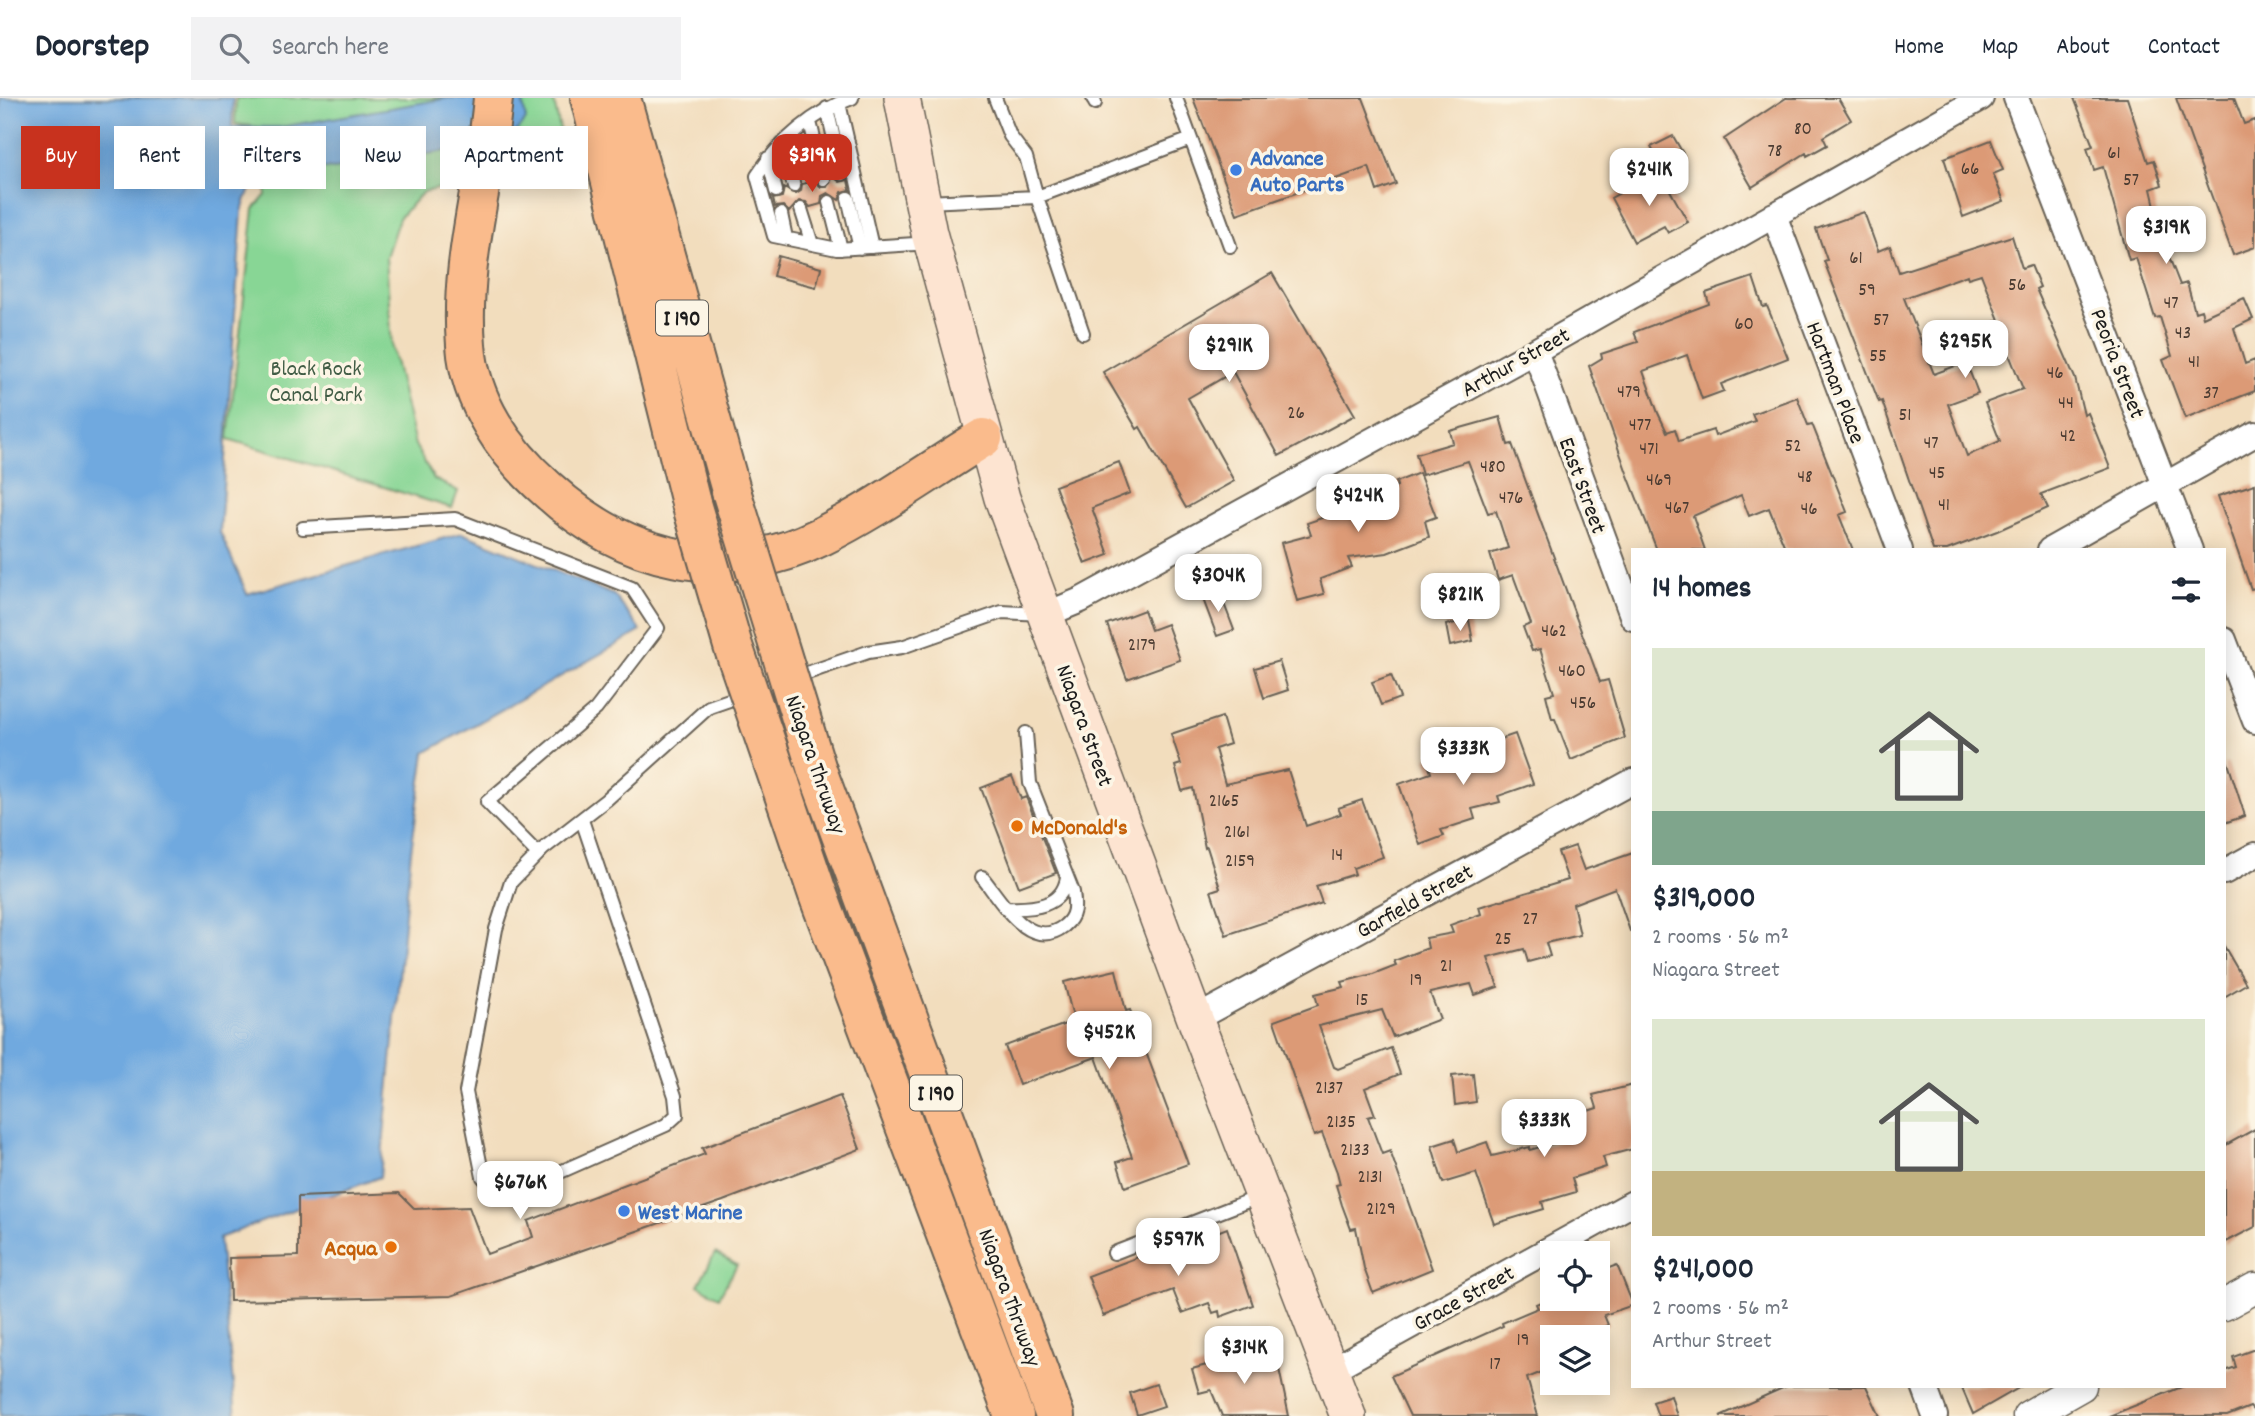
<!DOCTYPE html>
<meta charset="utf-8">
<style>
:root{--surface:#fff;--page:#f2f2f3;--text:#1f2937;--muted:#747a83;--line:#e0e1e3;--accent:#c8321e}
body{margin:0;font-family:Dekko,sans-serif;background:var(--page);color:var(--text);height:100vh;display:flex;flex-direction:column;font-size:26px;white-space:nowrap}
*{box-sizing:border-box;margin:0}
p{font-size:23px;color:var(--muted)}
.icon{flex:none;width:38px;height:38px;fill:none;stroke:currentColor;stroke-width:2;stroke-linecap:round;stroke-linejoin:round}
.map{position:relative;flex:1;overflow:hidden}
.panel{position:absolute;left:1631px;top:450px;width:595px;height:840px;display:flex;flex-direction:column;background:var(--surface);border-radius:0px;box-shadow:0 4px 18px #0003}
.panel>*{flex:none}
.banner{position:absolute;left:21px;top:28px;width:665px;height:63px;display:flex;gap:14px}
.controls{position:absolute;left:1540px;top:1143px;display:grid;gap:14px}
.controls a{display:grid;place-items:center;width:70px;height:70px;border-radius:0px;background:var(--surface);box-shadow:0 4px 18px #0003;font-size:35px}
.price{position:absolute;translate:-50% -60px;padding:0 16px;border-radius:14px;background:#fff;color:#222;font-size:23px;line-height:46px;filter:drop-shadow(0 2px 4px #0008)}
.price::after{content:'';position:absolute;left:50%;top:42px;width:21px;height:16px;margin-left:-10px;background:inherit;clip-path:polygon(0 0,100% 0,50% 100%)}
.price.active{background:var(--accent);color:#fff}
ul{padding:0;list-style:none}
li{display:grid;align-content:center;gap:14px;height:371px;padding:0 21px}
li span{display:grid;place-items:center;height:217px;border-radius:0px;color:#555}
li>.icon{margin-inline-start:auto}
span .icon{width:126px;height:126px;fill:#fffc;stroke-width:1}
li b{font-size:30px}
h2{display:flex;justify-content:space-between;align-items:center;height:84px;padding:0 21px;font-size:30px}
.tag{padding:0 24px;border-radius:0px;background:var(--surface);box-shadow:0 4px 18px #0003;font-size:24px;line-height:63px}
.tag.active{background:var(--accent);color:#fff}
header{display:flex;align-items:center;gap:42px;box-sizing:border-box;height:98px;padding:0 35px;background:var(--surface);border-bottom:2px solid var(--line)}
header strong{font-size:33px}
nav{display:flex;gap:38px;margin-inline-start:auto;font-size:24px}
.search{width:490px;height:63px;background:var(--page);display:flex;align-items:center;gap:18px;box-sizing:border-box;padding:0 24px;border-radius:0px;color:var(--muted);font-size:26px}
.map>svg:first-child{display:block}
</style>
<header>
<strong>Doorstep</strong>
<div class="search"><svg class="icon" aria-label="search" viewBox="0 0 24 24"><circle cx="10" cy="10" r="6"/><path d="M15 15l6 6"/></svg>Search here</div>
<nav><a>Home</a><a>Map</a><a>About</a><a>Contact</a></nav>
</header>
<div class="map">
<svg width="2255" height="1318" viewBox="0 0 2255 1318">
<rect width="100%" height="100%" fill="#fcf5e5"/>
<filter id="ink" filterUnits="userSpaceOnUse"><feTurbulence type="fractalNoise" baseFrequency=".0143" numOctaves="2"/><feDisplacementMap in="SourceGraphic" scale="14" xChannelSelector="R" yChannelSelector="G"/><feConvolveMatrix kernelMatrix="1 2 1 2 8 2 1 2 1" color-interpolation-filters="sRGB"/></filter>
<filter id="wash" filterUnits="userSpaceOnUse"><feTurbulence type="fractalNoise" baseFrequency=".00686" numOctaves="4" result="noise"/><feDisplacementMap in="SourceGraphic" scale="28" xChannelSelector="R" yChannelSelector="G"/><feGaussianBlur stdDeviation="1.57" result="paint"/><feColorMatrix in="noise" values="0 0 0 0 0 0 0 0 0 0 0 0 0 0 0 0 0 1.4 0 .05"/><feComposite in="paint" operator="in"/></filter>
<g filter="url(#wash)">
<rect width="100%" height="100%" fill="#f2ddbd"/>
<!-- green -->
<path fill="#88d695" stroke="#527958" stroke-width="2" d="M 236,0 L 553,0 L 560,31 L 538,69 L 423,94 L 399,120 L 386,159 L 392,250 L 415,347 L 434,381 L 458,393 L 452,410 L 228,341 L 254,111 L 266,97 L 267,30 L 235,26 Z
M 715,1155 L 737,1167 L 719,1199 L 698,1187 Z"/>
<!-- water -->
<path fill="#70a9df" stroke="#46627e" stroke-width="2" d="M 0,0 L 233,0 L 232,29 L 281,29 L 448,0 L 522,0 L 526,22 L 508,43 L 334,71 C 309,68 266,70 250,92 C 246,98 244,107 242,114 L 220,434 L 247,496 L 462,435 L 614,497 L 641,533 L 425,655 L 411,753 L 380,1079 L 219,1140 L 236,1318 L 0,1318 Z"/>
<g id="blocks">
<!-- building -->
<path fill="#dc9a76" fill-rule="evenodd" d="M 1193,0 L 1363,0 L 1396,86 L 1377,93 L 1369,69 L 1237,116 Z
M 1786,0 L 1838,0 L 1851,22 L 1823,39 L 1827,47 L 1807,58 L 1806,55 L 1752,89 L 1724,41 Z
M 2074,0 L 2127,0 L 2148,64 L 2154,62 L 2162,87 L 2151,91 L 2159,125 L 2179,119 L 2187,144 L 2166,151 L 2180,187 L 2187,185 L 2195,214 L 2201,212 L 2203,219 L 2244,200 L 2253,221 L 2234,230 L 2245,266 L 2255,262 L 2255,293 L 2185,320 L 2163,262 L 2172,258 L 2160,219 L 2155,220 L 2136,160 L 2129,162 L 2103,69 L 2094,72 L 2087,50 L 2093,48 Z
M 2176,0 L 2234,0 L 2244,26 L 2255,22 L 2255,149 L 2233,157 Z
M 1673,38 L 1684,57 L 1661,69 L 1651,49 Z
M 1991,42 L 2003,72 L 1993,76 L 2004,103 L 1963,119 L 1944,60 Z
M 1659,73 L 1688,124 L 1668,135 L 1664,128 L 1634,144 L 1611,100 Z
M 832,78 L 840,84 L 848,82 L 850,92 L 842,94 L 839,102 L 828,95 L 822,98 L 821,106 L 810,109 L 806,104 L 799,103 L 789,114 L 783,108 L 775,109 L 773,101 L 782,99 L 784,90 L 796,96 L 801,93 L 802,86 L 815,83 L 821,89 L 827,89 Z
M 1864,114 L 1878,153 L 1890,148 L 1899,174 L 2012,138 L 2022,170 L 2031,167 L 2040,189 L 2036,191 L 2075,280 L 2084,317 L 2088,315 L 2110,370 L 2041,396 L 2048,410 L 1997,433 L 1947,452 L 1933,452 L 1882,303 L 1879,304 L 1824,163 L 1827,162 L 1816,131 ZM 1981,176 L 1999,222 L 1958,237 L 1966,258 L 2004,244 L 2023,291 L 1985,305 L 2000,343 L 1967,358 L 1948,306 L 1978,295 L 1966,264 L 1934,276 L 1904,200 L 1967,177 L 1968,180 Z
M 778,158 L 821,170 L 816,189 L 773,178 Z
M 1272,175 L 1355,317 L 1279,358 L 1233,274 L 1188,300 L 1234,383 L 1186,410 L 1140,329 L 1137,331 L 1103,274 Z
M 1753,179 L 1763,209 L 1767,208 L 1788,260 L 1721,286 L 1724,293 L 1702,301 L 1687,257 L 1643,273 L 1658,315 L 1667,334 L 1675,331 L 1679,343 L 1713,332 L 1715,338 L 1755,323 L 1752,316 L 1797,299 L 1808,327 L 1812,326 L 1847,414 L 1839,417 L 1853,452 L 1786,452 L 1769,410 L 1749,418 L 1741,397 L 1693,418 L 1705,452 L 1657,452 L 1627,375 L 1589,268 L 1602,260 L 1601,256 L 1638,244 L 1634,234 L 1709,206 L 1706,195 Z
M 1500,319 L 1508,347 L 1512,346 L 1600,584 L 1608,582 L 1625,640 L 1571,662 L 1555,621 L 1552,621 L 1546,597 L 1554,595 L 1540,551 L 1532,553 L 1523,529 L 1531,526 L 1513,477 L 1498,482 L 1490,456 L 1508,450 L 1496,413 L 1488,415 L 1468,363 L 1422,377 L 1416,356 L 1453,345 L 1450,333 Z
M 1119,364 L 1130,395 L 1092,410 L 1109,457 L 1085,466 L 1055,388 Z
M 1419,375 L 1436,419 L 1425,423 L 1429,439 L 1387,455 L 1348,460 L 1352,469 L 1320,481 L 1324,496 L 1297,503 L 1281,445 L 1311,437 L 1307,425 L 1342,413 L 1340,405 L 1397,388 L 1396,384 Z
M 2255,386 L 2255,490 L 2251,491 L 2218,398 Z
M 1220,495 L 1234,532 L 1217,538 L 1203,501 Z
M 1144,512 L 1151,532 L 1167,526 L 1180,562 L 1127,581 L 1107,526 Z
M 1469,522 L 1473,543 L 1450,548 L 1446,527 Z
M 1279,563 L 1288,592 L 1264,600 L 1255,570 Z
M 1391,577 L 1400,600 L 1381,607 L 1372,584 Z
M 1222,619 L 1230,646 L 1215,651 L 1225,686 L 1288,672 L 1306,728 L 1341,716 L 1338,710 L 1362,702 L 1383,759 L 1353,770 L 1355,776 L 1316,788 L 1322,805 L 1226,837 L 1211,793 L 1220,790 L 1207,749 L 1205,750 L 1193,690 L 1182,693 L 1175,668 L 1181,666 L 1171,636 Z
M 1515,636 L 1533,686 L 1498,698 L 1500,704 L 1472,711 L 1475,721 L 1441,732 L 1444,738 L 1420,747 L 1399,686 L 1431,675 L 1426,660 L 1452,652 L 1455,662 L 1492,653 L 1489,645 Z
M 2228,665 L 2245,718 L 2224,725 L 2224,666 Z
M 1012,678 L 1021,701 L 1026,699 L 1056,775 L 1019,789 L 981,690 Z
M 1575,748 L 1584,772 L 1633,755 L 1633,833 L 1630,833 L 1615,790 L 1573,806 L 1580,837 L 1546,845 L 1550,858 L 1528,864 L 1524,851 L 1488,860 L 1498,889 L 1475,897 L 1471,886 L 1430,895 L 1440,921 L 1393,939 L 1382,912 L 1319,928 L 1334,969 L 1338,971 L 1391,950 L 1400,976 L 1365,990 L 1375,1017 L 1368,1019 L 1382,1056 L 1390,1053 L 1432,1171 L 1373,1195 L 1364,1170 L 1356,1130 L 1351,1131 L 1342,1107 L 1336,1087 L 1340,1086 L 1337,1074 L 1322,1035 L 1314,1038 L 1274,923 L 1318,907 L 1315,896 L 1344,889 L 1342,884 L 1373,876 L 1396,867 L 1394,863 L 1428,850 L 1426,840 L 1453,835 L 1450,827 L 1481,816 L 1479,809 L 1568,782 L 1558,754 Z
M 2224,848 L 2246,886 L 2224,899 Z
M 1116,872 L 1126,913 L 1130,912 L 1188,1066 L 1125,1089 L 1117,1064 L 1132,1059 L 1096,959 L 1019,987 L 1005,948 L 1074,923 L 1064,884 Z
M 1473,976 L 1476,1004 L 1455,1007 L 1452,978 Z
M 1633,987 L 1633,1051 L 1603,1059 L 1606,1069 L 1572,1080 L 1576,1094 L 1542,1104 L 1544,1111 L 1494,1126 L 1476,1075 L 1443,1085 L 1432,1048 L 1454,1041 L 1458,1054 L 1487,1044 L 1492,1058 L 1530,1049 L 1530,1052 L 1575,1039 L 1569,1019 L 1597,1010 L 1593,997 Z
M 840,998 L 860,1051 L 723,1103 L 451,1198 L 230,1203 L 229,1160 L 298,1158 L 298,1099 L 399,1095 L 415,1111 L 469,1109 L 487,1156 L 533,1139 L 528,1123 L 705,1056 L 702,1050 Z
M 2255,1031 L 2255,1129 L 2224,1145 L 2224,1048 Z
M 1227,1130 L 1253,1207 L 1220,1219 L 1219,1213 L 1213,1215 L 1209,1205 L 1182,1215 L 1173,1192 L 1103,1218 L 1088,1178 L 1180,1143 L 1182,1148 Z
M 1617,1167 L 1633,1207 L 1604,1217 L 1608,1227 L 1581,1239 L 1552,1239 L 1552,1270 L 1527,1280 L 1538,1318 L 1410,1318 L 1391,1278 L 1503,1228 L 1502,1225 L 1538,1210 L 1536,1206 L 1550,1200 L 1598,1200 L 1598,1174 Z
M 2255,1251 L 2255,1314 L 2250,1309 L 2227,1318 L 2109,1318 L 2184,1288 L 2224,1288 L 2224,1273 L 2236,1269 L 2233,1259 Z
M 1261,1252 L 1266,1269 L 1278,1266 L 1289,1318 L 1222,1318 L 1211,1292 L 1199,1295 L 1192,1271 Z
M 1156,1286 L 1164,1308 L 1137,1317 L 1130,1295 Z
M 1787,1288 L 1866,1288 L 1880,1318 L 1720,1318 Z
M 1961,1288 L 2022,1288 L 1973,1316 Z
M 1671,1298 L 1677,1318 L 1658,1318 L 1653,1304 Z"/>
</g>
</g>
<g filter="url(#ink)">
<use href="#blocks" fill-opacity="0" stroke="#676054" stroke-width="2"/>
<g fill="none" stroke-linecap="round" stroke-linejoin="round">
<!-- service casing -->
<g stroke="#676054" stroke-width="16">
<path id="service" d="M 852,0 C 815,13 778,44 757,78 L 774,138 L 837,151 L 915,146 L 930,141
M 995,0 L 1010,38 L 1026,59 L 1037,99 L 1191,41
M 1093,0 L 1095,5
M 1176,0 L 1230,148
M 839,5 L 872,149
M 827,10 L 842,76
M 810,24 L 824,81
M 782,48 L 794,88
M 768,60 L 776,93
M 848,100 L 860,150
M 829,104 L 841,151
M 926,104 L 1037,99 L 1083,235
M 801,111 L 812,146
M 781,116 L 786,140
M 303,430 L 455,421 L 632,490 L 658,530 L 596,611 L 487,704 L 538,756
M 582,722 L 675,998 L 677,1017 L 666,1027 L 524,1090 L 498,1097 L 483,1079 L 466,994 L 496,831 L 511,784 L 543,751 L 606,702 L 709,609 L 868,554 L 902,549 L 1002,514 L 1041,516
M 982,779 C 1001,802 1029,855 1064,828 C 1076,818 1075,808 1073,794 L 1030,685 L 1026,635
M 1008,810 C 1033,811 1062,809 1067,780
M 1114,1155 L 1261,1098"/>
</g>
<!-- minor casing -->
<g stroke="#676054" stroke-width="28">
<path id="minor" d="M 2016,0 L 2190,452
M 1774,117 L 1900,452
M 1535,253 L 1633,520
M 2050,452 L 2255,336
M 1045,517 L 1081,502 L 1535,253 L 1981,0
M 2224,542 L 2255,623
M 2224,774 L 2255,757
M 1195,921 L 1633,683
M 1329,1273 L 1633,1105
M 1924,1288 L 1935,1318"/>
</g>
<!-- tertiary casing -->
<g stroke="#676054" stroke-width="33">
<path id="tertiary" d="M 2224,1207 L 2255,1190
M 2028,1318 L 2081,1288"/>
</g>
<!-- secondary casing -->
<g stroke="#676054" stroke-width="38">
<path id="secondary" d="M 902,0 L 929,135 L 1002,400 L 1195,921 L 1348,1318"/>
</g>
<!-- motorway casing -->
<g stroke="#676054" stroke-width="42">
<path id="motorway" d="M 493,0 C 486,83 459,163 466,247 C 470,304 505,354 547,391 C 624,462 723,487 820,439 C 877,411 929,373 983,340
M 590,0 L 691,405
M 621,0 L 732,396
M 817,672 L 1055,1318
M 780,685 L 817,794 L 1014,1318"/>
</g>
<!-- service -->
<use href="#service" stroke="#fff" stroke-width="12"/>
<!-- minor -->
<use href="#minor" stroke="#fff" stroke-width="24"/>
<!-- tertiary -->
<use href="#tertiary" stroke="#fff" stroke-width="30"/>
<!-- secondary -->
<use href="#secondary" stroke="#fde4d1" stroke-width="35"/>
<!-- motorway -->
<use href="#motorway" stroke="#fabb8c" stroke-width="38"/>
<!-- motorway-bridge casing -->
<g stroke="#676054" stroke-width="42" stroke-linecap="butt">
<path id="motorway-bridge" d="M 732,396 L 817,672
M 691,405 L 733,548 L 780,685"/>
</g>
<!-- motorway-bridge -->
<use href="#motorway-bridge" stroke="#fabb8c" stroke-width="38"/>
</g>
</g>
<!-- markers -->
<g fill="#3f7fe0" stroke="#fcf5e5" stroke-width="2.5">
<circle cx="1236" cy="72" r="7"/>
<circle cx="624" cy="1113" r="7"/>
</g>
<g fill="#e8710a" stroke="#fcf5e5" stroke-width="2.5">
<circle cx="1017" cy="728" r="7"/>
<circle cx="391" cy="1149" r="7"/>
</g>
<g text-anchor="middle" stroke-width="7" stroke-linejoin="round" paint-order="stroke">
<!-- number labels -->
<g font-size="19" fill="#4c3c32">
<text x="1803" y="36">80</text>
<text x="1775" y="58">78</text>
<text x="2114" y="60">61</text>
<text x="1970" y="76">66</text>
<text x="2131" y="87">57</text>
<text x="1856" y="165">61</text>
<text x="2017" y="192">56</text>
<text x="1867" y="197">59</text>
<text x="2171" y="210">47</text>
<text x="1881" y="227">57</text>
<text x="1744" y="231">60</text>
<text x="2183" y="240">43</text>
<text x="1878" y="263">55</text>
<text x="2194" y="269">41</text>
<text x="2055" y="280">46</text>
<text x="1629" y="299">479</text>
<text x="2211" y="300">37</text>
<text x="2066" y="310">44</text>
<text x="1296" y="320">26</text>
<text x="1905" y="322">51</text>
<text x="1640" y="332">477</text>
<text x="2068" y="343">42</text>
<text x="1931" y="350">47</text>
<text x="1793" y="353">52</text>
<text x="1649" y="356">471</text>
<text x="1493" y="374">480</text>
<text x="1937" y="380">45</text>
<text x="1805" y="384">48</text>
<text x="1659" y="387">469</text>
<text x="1511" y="405">476</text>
<text x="1944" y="412">41</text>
<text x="1677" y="415">467</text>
<text x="1809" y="416">46</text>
<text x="1554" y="538">462</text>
<text x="1142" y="552">2179</text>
<text x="1572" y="578">460</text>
<text x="1583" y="610">456</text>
<text x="1224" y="708">2165</text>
<text x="1237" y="739">2161</text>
<text x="1337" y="762">14</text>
<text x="1240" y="768">2159</text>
<text x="1530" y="826">27</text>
<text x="1503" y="846">25</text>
<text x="1446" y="873">21</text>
<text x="1416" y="887">19</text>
<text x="1362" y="907">15</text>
<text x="1329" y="995">2137</text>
<text x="1341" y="1029">2135</text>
<text x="1355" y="1057">2133</text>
<text x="1370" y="1084">2131</text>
<text x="1381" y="1116">2129</text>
<text x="1523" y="1247">19</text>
<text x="1495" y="1271">17</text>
</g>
<!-- shield labels -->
<g fill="#fcf5e5" stroke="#5f5d58" stroke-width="2">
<rect x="656" y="202.5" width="52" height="35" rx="5"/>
<rect x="910" y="977.5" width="52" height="35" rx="5"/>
</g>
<g font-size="21" font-weight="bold" fill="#1c1c1c">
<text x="682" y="227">I 190</text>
<text x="936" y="1002">I 190</text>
</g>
<!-- shop labels -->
<g font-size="23" font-weight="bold" fill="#366cbe" stroke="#fcf5e5" text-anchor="start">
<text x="1250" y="67">Advance<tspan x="1250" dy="26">Auto Parts</tspan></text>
<text x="638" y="1121">West Marine</text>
</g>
<!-- street labels -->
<g font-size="23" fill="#1c1c1c" stroke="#fcf5e5">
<text transform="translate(1515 263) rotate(-29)" y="8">Arthur Street</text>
<text transform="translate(2119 265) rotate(69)" y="8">Peoria Street</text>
<text transform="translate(1837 284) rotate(69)" y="8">Hartman Place</text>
<text transform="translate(1584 387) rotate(70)" y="8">East Street</text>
<text transform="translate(1086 627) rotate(70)" y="8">Niagara Street</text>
<text transform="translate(817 666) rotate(71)" y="8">Niagara Thruway</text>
<text transform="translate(1414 802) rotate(-29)" y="8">Garfield Street</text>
<text transform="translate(1011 1199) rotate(70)" y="8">Niagara Thruway</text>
<text transform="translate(1463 1199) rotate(-29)" y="8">Grace Street</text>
</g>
<!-- park labels -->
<g font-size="23" fill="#425d46" stroke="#fcf5e5">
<text x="316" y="277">Black Rock<tspan x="316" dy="26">Canal Park</tspan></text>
</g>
<!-- food labels -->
<g font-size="23" font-weight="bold" fill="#c56008" stroke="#fcf5e5" text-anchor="start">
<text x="1031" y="736">McDonald's</text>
<text x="377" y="1157" text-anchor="end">Acqua</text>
</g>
</g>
</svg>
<div class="controls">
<a><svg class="icon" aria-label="locate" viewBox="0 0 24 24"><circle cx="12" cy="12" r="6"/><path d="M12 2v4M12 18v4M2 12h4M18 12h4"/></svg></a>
<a><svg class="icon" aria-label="layers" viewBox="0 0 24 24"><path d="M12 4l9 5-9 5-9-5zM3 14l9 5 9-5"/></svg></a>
</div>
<b class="price active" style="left:812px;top:96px">$319K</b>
<b class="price" style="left:1649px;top:110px">$241K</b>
<b class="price" style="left:2166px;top:168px">$319K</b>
<b class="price" style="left:1965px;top:282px">$295K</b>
<b class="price" style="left:1229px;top:286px">$291K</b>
<b class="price" style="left:1358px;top:436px">$424K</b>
<b class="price" style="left:1218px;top:516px">$304K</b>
<b class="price" style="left:1460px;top:535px">$821K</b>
<b class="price" style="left:1463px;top:689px">$333K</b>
<b class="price" style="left:1109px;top:973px">$452K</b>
<b class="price" style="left:1544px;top:1061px">$333K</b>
<b class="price" style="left:520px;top:1123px">$676K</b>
<b class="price" style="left:1178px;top:1180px">$597K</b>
<b class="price" style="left:1244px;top:1288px">$314K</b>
<div class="banner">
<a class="tag active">Buy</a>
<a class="tag">Rent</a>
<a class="tag">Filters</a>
<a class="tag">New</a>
<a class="tag">Apartment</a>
</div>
<section class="panel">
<h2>14 homes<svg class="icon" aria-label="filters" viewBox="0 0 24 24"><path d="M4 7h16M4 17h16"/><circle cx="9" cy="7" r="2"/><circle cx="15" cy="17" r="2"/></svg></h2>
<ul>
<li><span style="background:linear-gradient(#dfe7d0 75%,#7fa58c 0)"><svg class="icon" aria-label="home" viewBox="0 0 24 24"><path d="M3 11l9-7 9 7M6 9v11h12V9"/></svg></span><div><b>$319,000</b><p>2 rooms · 56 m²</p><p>Niagara Street</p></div></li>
<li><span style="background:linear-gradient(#dfe7d0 70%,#c2b280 0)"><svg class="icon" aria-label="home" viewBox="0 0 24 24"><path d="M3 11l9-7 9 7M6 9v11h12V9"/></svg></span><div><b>$241,000</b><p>2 rooms · 56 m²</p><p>Arthur Street</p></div></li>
</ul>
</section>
</div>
